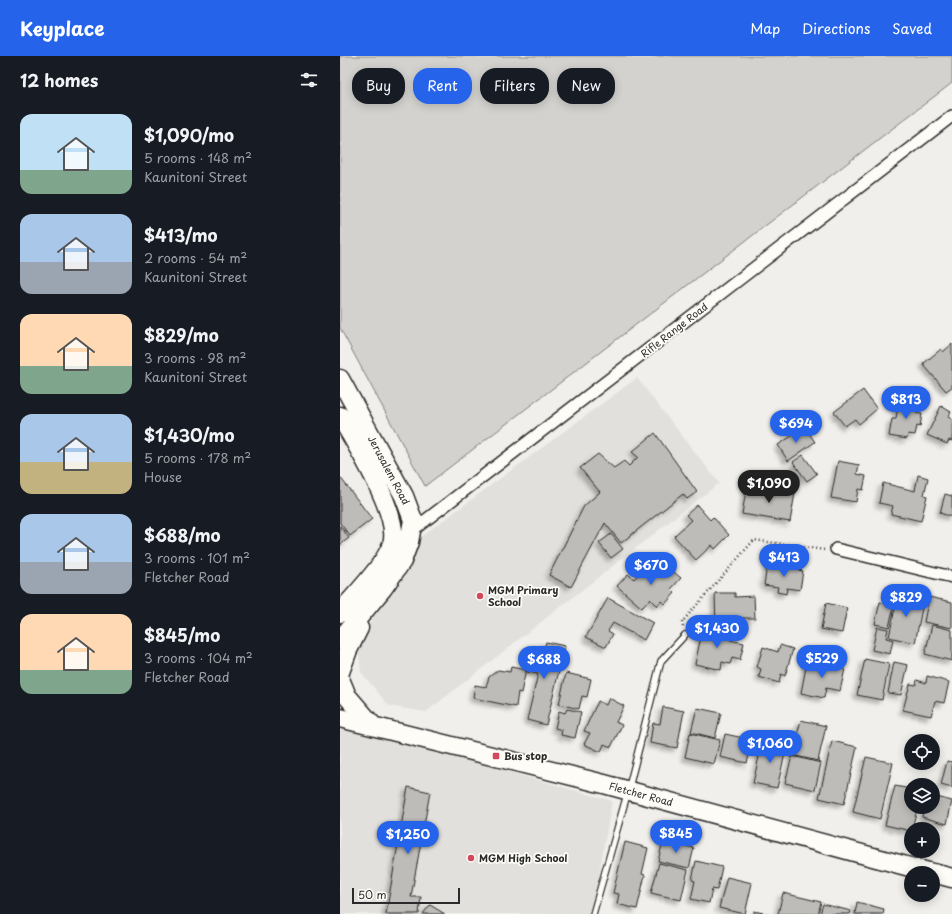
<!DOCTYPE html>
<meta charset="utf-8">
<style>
:root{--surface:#171b24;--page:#20242c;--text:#f1f3f6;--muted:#9ea1a6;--accent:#2563eb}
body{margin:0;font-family:"Playpen Sans",sans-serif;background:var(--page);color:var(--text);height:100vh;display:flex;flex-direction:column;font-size:15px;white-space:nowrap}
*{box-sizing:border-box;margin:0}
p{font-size:13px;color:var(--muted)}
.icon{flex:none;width:22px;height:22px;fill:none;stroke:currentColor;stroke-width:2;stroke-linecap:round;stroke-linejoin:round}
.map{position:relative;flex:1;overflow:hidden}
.panel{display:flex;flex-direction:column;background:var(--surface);width:340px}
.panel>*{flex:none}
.top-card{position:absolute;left:12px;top:12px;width:380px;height:36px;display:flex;gap:8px}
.fabs{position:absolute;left:564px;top:678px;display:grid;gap:8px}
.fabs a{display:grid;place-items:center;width:36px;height:36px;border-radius:50%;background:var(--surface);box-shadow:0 2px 10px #0003;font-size:20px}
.scale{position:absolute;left:12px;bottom:10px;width:108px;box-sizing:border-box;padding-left:4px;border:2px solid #2b2b2b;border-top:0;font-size:11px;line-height:14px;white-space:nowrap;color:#2b2b2b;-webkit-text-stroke:3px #fdfcf7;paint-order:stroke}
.price{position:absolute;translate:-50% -34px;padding:0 9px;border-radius:14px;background:var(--accent);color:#fff;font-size:13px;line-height:26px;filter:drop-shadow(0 1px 2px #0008)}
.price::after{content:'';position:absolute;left:50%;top:24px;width:12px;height:9px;margin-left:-6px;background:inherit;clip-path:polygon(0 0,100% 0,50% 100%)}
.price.current{background:#222;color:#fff}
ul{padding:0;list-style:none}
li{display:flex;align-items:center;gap:12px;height:100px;padding:0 20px}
li span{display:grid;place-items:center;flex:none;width:112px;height:80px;border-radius:12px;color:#555}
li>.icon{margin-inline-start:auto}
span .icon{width:48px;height:48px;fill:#fffc;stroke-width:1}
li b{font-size:17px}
h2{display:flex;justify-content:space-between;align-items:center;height:48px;padding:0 20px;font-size:17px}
.pill{padding:0 14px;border-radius:16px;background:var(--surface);box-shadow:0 2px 10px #0003;font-size:14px;line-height:36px}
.pill.current{background:var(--accent);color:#fff}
header{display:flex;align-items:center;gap:24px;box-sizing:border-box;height:56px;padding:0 20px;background:var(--accent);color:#fff}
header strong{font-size:19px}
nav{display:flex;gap:22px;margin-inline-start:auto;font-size:14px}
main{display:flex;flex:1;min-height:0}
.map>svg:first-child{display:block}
</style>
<header>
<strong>Keyplace</strong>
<nav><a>Map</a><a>Directions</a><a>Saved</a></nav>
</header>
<main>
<section class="panel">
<h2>12 homes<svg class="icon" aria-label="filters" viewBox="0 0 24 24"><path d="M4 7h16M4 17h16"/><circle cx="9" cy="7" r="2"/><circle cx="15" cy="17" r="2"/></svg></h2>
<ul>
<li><span style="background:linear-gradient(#bfe0f5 70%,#7fa58c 0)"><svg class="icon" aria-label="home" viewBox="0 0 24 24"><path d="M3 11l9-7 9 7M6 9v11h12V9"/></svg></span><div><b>$1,090/mo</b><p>5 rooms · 148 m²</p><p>Kaunitoni Street</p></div></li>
<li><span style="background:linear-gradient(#a9c7e8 60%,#9aa5b1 0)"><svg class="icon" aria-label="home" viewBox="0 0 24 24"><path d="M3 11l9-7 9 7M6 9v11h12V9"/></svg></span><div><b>$413/mo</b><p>2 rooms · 54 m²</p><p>Kaunitoni Street</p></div></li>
<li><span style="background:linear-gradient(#ffd9b3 65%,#7fa58c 0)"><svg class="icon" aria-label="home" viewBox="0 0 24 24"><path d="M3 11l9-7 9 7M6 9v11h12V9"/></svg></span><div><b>$829/mo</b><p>3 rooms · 98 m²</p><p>Kaunitoni Street</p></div></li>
<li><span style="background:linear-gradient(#a9c7e8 60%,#c2b280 0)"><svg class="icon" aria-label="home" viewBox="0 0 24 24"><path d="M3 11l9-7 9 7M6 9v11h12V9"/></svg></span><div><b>$1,430/mo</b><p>5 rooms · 178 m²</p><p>House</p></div></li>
<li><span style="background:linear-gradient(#a9c7e8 60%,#9aa5b1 0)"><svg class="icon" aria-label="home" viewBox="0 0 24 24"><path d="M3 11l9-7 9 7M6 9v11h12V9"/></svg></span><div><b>$688/mo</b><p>3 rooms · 101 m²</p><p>Fletcher Road</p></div></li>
<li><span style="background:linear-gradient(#ffd9b3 70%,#7fa58c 0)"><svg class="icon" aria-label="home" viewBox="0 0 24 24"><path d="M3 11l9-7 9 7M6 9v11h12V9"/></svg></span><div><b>$845/mo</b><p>3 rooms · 104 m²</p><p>Fletcher Road</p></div></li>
</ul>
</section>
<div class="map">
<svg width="612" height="858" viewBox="0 0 612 858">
<defs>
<filter id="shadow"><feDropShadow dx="-3.5" dy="3.5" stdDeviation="2" flood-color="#0004"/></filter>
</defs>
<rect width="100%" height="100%" fill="#f0efeb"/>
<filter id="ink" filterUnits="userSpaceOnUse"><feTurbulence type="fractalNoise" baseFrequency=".025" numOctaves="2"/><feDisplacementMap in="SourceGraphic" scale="8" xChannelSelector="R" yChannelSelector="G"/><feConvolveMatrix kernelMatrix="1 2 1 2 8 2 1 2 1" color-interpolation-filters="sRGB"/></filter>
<g filter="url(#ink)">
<!-- built -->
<path fill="#e1e0dc" d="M 297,322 L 379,427 L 86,656 L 49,650 L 21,616 L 18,591 L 71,488 Z
M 0,671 L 15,672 L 272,745 L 252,858 L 0,858 Z"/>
<!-- green -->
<path fill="#d3d2cf" stroke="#7f7e7d" d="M 0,0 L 612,0 L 612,27 L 85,430 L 0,272 Z"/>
<!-- building -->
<path fill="#bdbcb8" stroke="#2b2b2b" filter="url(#shadow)" d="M 612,288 L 612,331 L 606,335 L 583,308 L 601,293 L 603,296 Z
M 523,334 L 537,353 L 519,368 L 515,363 L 505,370 L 494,356 Z
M 559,343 L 578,347 L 576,357 L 582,358 L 580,371 L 577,370 L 575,379 L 568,378 L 567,383 L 549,380 L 552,363 L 556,363 Z
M 601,350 L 611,356 L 608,361 L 612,363 L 612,385 L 609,384 L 607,388 L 587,379 Z
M 465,371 L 475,386 L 448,405 L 438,389 Z
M 315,377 L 357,436 L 347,443 L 343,438 L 281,487 L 265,467 L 231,531 L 209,519 L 244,450 L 260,436 L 240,412 L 258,398 L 274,412 L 284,405 L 289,410 L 298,401 L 292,396 Z
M 463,399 L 477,418 L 467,425 L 453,406 Z
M 498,405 L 519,409 L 517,418 L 526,420 L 523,434 L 518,433 L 516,446 L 491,442 Z
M 578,419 L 588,422 L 584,439 L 587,440 L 581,465 L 551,458 L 553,450 L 539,447 L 543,427 L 575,435 Z
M 0,421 L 32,463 L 10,480 L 0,467 Z
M 407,429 L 421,431 L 420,436 L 432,438 L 433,434 L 455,437 L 450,466 L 402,458 Z
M 605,438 L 612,440 L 612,461 L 600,457 Z
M 357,449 L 370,464 L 373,461 L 389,479 L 375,493 L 372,489 L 356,504 L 334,480 L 351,464 L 346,459 Z
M 0,470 L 9,482 L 0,489 Z
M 271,478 L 283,493 L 271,502 L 259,487 Z
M 323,507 L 341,522 L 331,533 L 335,537 L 325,548 L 321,545 L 317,550 L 310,543 L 302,552 L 277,530 L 288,518 L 294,523 L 302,514 L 310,521 Z
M 445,509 L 458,511 L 458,514 L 463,515 L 460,534 L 447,532 L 446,538 L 437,536 L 438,531 L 424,529 L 427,510 L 444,513 Z
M 375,537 L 395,537 L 395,541 L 414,540 L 415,562 L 399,562 L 399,570 L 376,570 Z
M 558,537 L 584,543 L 575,587 L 549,581 Z
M 589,541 L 612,546 L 612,572 L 584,566 Z
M 268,542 L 313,567 L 304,584 L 273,567 L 268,575 L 273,578 L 266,591 L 246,581 Z
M 540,546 L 554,549 L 549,571 L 535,568 Z
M 486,547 L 507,552 L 502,577 L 481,573 Z
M 592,569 L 612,574 L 612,605 L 585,598 Z
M 537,571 L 548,573 L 546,582 L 553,584 L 550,598 L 532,594 Z
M 363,572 L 391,578 L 390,584 L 404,587 L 400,604 L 392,602 L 390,608 L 382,606 L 381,614 L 355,608 Z
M 206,586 L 225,590 L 206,669 L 187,664 L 198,618 L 187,616 L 193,590 L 204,593 Z
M 440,589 L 453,593 L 445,620 L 441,618 L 439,627 L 419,621 L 421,613 L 417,611 L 423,591 L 438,596 Z
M 525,603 L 549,608 L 542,644 L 517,639 Z
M 467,606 L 505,613 L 500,635 L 486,632 L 484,642 L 461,637 Z
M 554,606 L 568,609 L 561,639 L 548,637 Z
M 171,611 L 186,614 L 181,637 L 178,636 L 176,651 L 133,642 L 135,629 L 146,631 L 149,621 L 158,614 L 170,616 Z
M 226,617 L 251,623 L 247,641 L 242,640 L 239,653 L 219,648 Z
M 587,620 L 609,626 L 604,647 L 595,645 L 591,660 L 563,654 L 570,628 L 576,629 L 577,624 L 586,627 Z
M 269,642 L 284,650 L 276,666 L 282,669 L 271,691 L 264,688 L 261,696 L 244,688 L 250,677 L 244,675 L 258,645 L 266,649 Z
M 323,651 L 344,655 L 337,692 L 310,687 L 313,667 L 320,668 Z
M 357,652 L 381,657 L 375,682 L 351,676 Z
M 227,653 L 241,656 L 235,682 L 221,679 L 222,674 L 215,672 L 219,655 L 225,657 Z
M 461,664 L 486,670 L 478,705 L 452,699 Z
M 350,677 L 380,684 L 374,708 L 345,701 Z
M 385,678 L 413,684 L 407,707 L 380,701 Z
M 423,683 L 447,689 L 437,732 L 413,727 Z
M 492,685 L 517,691 L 504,748 L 479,742 Z
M 452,700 L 481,707 L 475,734 L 445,727 Z
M 526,701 L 553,707 L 540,763 L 513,756 Z
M 607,705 L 612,706 L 612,732 L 601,729 Z
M 555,730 L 571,733 L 571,751 L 578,751 L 571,775 L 545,769 Z
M 68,731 L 90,736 L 71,841 L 81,841 L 79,858 L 46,858 Z
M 593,740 L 612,745 L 607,768 L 582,761 L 584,751 L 593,751 Z
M 323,785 L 354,792 L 349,812 L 318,805 Z
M 285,786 L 308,792 L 302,818 L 305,819 L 297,853 L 277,848 L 279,838 L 273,837 Z
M 356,805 L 382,811 L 377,834 L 372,833 L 369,847 L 351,843 L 355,825 L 352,824 Z
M 319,807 L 348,814 L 341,844 L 311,837 Z
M 387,821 L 412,827 L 405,858 L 379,852 Z
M 443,837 L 481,846 L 478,858 L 438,858 Z
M 517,846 L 544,853 L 543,858 L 515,858 Z
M 483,848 L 511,855 L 510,858 L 480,858 Z
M 90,849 L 105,858 L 83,858 Z
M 414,855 L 428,858 L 414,858 Z"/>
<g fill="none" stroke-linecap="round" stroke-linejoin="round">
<!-- service casing -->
<g stroke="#2b2b2b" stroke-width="8">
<path id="service" d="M 253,858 L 288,735 L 321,605 L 345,579"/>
</g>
<!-- minor casing -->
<g stroke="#2b2b2b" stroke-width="14">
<path id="minor" d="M 69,477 L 612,60
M 496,493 L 612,521"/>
</g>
<!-- primary casing -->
<g stroke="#2b2b2b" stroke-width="21">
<path id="primary" d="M 0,323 L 64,440 L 73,464 L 69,486 L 62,505 L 43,532 L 0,584
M 0,360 C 15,386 57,454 53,483 C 51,503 14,540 0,557
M 0,616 L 8,594 L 19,572
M 0,623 L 7,640 L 33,670
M 0,662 L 264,728 L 592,817
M 593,817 L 612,822"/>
</g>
<!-- path -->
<path stroke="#2b2b2b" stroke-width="2.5" stroke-dasharray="1 3" stroke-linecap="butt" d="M 343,571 L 342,566 L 414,484 L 485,494"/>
<!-- service -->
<use href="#service" stroke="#fdfcf7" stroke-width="5.5"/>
<!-- minor -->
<use href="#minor" stroke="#fdfcf7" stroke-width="11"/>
<!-- primary -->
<use href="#primary" stroke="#fdfcf7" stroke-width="18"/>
</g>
</g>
<!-- markers -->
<g fill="#d1495b" stroke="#fdfcf7" stroke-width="1.5">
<circle cx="140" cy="540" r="4"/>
<rect x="152" y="696" width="8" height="8" rx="2"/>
<circle cx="131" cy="802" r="4"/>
</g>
<g text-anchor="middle" stroke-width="3.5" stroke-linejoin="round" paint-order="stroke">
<!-- street labels -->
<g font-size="10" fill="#2b2b2b" stroke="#fdfcf7">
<text transform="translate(334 274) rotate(-38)" y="4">Rifle Range Road</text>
<text transform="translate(49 414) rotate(62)" y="4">Jerusalem Road</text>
<text transform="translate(301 738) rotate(15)" y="4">Fletcher Road</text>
</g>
<!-- poi labels -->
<g font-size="10" font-weight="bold" fill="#2b2b2b" stroke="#fdfcf7" text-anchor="start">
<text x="148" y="538">MGM Primary<tspan x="148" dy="12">School</tspan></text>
<text x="164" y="704">Bus stop</text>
<text x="139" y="806">MGM High School</text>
</g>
</g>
</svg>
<div class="fabs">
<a><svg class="icon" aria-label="locate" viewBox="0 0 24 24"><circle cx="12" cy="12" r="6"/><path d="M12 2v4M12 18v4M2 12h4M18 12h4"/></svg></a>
<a><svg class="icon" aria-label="layers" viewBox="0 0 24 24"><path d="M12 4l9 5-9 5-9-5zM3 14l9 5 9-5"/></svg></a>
<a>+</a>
<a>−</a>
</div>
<div class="scale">50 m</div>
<b class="price" style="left:566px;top:364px">$813</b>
<b class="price" style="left:456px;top:388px">$694</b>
<b class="price current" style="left:429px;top:448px">$1,090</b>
<b class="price" style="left:444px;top:522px">$413</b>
<b class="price" style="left:311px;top:530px">$670</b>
<b class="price" style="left:566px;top:562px">$829</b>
<b class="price" style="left:377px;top:593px">$1,430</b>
<b class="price" style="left:482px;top:623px">$529</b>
<b class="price" style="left:204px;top:624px">$688</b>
<b class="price" style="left:430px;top:708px">$1,060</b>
<b class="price" style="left:336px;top:798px">$845</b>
<b class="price" style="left:68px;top:799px">$1,250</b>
<div class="top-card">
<a class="pill">Buy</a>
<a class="pill current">Rent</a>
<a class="pill">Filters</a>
<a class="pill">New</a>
</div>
</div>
</main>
